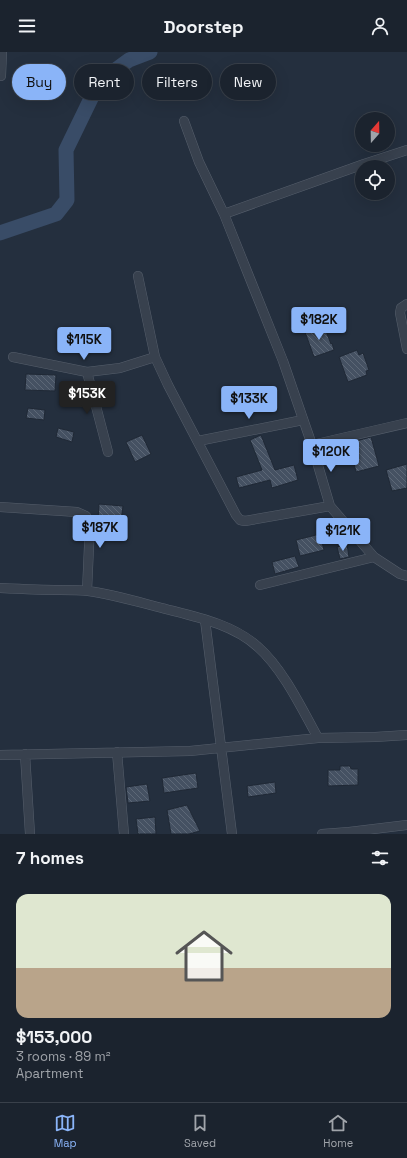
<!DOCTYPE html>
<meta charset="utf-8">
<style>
:root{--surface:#1b232e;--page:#242b36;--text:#f1f3f6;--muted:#a0a4aa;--line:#39404a;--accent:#8ab4f8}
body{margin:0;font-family:"Space Grotesk",sans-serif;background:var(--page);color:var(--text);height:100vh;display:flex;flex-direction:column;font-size:15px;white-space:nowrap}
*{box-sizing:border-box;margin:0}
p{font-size:13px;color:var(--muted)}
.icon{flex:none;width:22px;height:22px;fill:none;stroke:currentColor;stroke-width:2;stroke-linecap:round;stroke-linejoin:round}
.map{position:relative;height:782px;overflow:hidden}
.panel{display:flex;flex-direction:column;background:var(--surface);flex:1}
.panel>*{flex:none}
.hud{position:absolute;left:12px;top:12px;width:383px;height:36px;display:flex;gap:8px}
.needle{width:26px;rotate:20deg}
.buttons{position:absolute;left:355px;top:60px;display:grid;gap:8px}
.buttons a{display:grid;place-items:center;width:40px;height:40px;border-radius:50%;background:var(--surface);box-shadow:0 4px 16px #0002,0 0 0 1px var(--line);font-size:20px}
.price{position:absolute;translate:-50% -34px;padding:0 9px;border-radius:4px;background:var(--accent);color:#111;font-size:13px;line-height:26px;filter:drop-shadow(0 1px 2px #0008)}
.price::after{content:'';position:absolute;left:50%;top:24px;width:12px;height:9px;margin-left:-6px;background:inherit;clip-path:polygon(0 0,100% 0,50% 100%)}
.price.active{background:#222;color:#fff}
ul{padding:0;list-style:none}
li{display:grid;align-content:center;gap:8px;height:212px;padding:0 16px}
li span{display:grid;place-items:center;height:124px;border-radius:12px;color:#555}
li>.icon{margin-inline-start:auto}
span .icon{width:72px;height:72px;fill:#fffc;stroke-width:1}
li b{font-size:17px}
h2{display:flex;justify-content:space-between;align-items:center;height:48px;padding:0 16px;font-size:17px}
.pill{padding:0 14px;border-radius:18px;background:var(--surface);box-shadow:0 4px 16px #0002,0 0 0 1px var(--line);font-size:14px;line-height:36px}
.pill.active{background:var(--accent);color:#111}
header{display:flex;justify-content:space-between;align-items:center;height:52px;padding:0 16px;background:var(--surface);font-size:18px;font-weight:700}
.tabs{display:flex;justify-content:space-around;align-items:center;height:56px;border-top:1px solid var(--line);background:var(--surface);font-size:11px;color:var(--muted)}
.tabs a{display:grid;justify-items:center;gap:2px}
.tabs .active{color:var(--accent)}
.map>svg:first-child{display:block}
</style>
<header><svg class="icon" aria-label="menu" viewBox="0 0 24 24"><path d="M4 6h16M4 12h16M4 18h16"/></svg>Doorstep<svg class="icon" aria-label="person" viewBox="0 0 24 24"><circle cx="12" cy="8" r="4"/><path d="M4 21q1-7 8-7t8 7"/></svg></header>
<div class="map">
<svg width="407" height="782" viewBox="0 0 407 782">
<defs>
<pattern id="building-back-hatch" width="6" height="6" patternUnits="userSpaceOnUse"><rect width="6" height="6" fill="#455162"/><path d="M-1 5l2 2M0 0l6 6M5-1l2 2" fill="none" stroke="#5d6877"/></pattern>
</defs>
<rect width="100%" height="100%" fill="#242f3e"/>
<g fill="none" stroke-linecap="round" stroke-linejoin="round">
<!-- river -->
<path stroke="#394c67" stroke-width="15" d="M 0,181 L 56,162 L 67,148 L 66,98 L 99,30 L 129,8 L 150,0"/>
</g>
<!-- building -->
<path fill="url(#building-back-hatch)" stroke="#1f2835" d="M 324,274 L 331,292 L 332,291 L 334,298 L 314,305 L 305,280 Z
M 357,298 L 359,303 L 363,301 L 369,318 L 366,319 L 367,323 L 348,330 L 339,305 Z
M 26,322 L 56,323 L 55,339 L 25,338 Z
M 28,356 L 45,358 L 44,368 L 26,366 Z
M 58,376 L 74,380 L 72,390 L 56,385 Z
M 142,383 L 151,402 L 135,410 L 126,390 Z
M 261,383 L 275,418 L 294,413 L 298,428 L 272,436 L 270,428 L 239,436 L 236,425 L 262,418 L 250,388 Z
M 371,385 L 379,414 L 356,420 L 349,391 Z
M 407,412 L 407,436 L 392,439 L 386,418 Z
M 99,452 L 123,454 L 121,470 L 98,468 Z
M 320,482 L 324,498 L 300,504 L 296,488 Z
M 347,492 L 349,505 L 340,507 L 337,495 Z
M 295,504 L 299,515 L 275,522 L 272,510 Z
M 340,714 L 350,714 L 351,717 L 358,717 L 358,733 L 328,734 L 328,718 L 340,718 Z
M 196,721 L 198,736 L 164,741 L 162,726 Z
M 275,730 L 276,741 L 248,745 L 247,734 Z
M 147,732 L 150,749 L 128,751 L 126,735 Z
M 187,753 L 200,779 L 189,782 L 171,782 L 167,758 Z
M 155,765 L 156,782 L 138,782 L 136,767 Z"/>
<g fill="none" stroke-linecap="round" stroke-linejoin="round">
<!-- minor casing -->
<g stroke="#565f6c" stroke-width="10">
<path id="minor" d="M 1,24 L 2,0
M 184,69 L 199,110 L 224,162 L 283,309 L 312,393 L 330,454 L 374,505 L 400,522 L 407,524
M 224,162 L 364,112 L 407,98
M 138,224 L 155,305 L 168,333 L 236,463 L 240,468 L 245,469 L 330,454
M 407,252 L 401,256 L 400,261 L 407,297
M 13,305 L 87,320 L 120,316 L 155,305
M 87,320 L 108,400
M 198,389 L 303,368
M 312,393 L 407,371
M 0,455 L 77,460 L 86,464 L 90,472 L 87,539
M 260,533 L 374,505
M 0,536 C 20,537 40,538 60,538 C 69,538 79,538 88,539 C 111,542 135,549 158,555 C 192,564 232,571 258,595 C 283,617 302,657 318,686
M 205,568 L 232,782
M 117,700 L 124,782
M 25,702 L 30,782
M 0,703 L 190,699 L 318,686 L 375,685 L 407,683
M 322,782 L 349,780 L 407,773"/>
</g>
<!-- minor -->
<use href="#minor" stroke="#38414e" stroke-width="9"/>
</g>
</svg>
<div class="buttons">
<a><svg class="needle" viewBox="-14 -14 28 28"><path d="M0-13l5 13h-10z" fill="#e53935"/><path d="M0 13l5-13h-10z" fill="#a0a4aa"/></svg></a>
<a><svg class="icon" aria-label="locate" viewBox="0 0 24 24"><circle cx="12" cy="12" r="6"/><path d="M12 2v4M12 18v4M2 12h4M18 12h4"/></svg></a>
</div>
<b class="price" style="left:319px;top:289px">$182K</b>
<b class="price" style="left:84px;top:309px">$115K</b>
<b class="price active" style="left:87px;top:363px">$153K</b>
<b class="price" style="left:249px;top:368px">$133K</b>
<b class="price" style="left:331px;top:421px">$120K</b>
<b class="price" style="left:100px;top:497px">$187K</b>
<b class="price" style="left:343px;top:500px">$121K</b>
<div class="hud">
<a class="pill active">Buy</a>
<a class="pill">Rent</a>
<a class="pill">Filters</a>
<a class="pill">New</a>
</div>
</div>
<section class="panel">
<h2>7 homes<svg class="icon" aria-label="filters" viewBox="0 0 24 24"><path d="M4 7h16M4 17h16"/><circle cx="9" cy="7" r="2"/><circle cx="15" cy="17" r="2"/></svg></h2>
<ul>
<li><span style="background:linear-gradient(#dfe7d0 60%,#b9a48a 0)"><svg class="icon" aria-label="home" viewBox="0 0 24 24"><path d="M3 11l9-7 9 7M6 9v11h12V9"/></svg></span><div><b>$153,000</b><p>3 rooms · 89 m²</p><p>Apartment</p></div></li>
</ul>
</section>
<nav class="tabs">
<a class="active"><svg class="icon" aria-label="map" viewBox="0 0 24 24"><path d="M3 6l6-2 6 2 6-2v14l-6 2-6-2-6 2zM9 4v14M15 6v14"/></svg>Map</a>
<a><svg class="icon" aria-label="saved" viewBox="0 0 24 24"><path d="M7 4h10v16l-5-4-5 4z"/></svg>Saved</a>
<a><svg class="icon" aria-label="home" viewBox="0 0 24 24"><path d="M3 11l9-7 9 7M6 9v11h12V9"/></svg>Home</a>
</nav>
